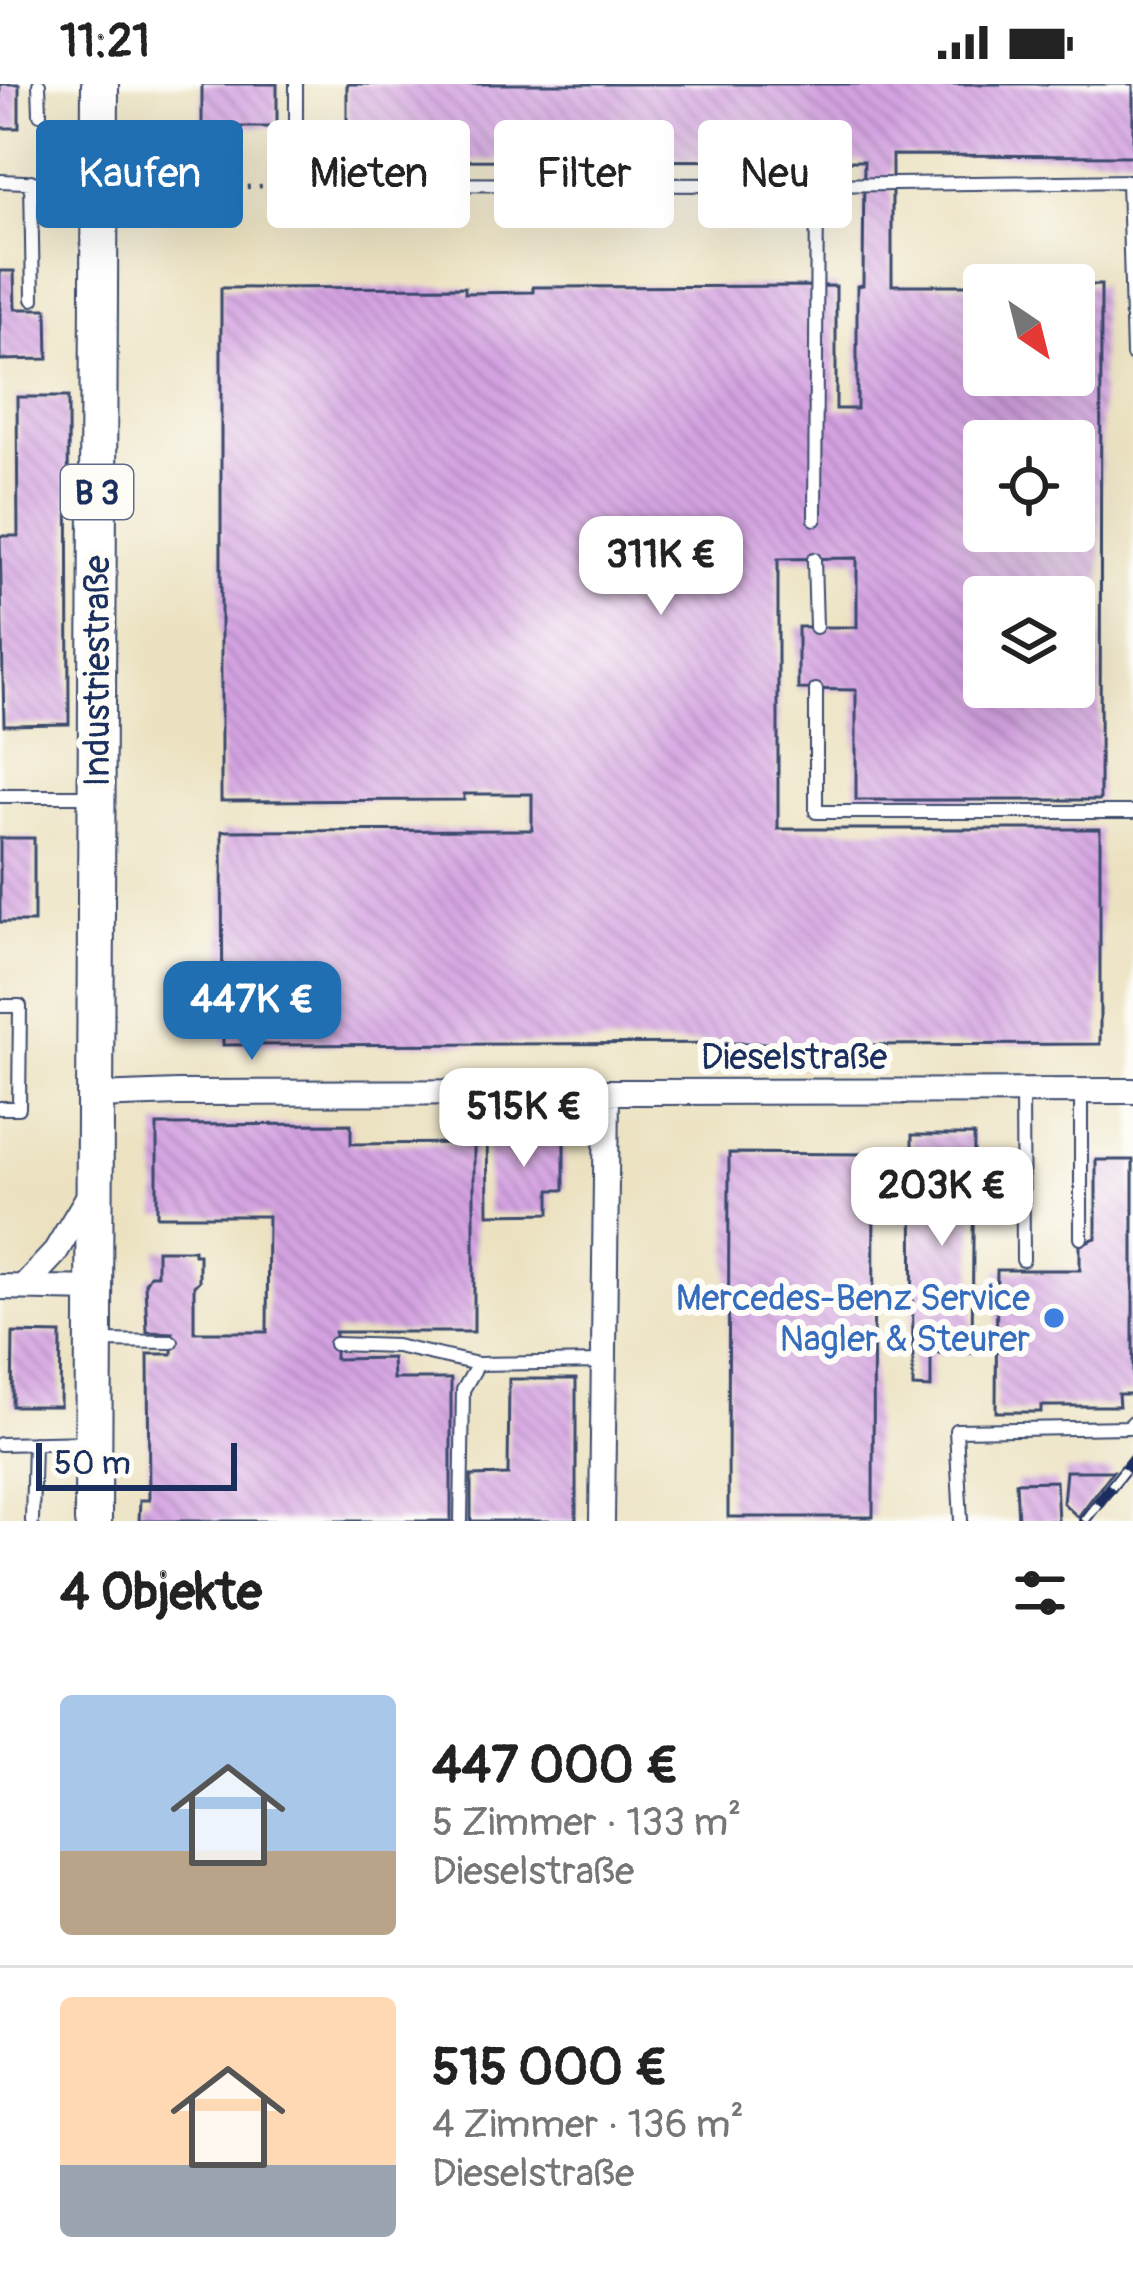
<!DOCTYPE html>
<html lang="de">
<meta charset="utf-8">
<style>
:root{--surface:#fff;--page:#f6f6f6;--text:#222;--muted:#767676;--line:#e0e0e0;--accent:#1f6fb2}
body{margin:0;font-family:Pangolin,sans-serif;background:var(--page);color:var(--text);height:100vh;display:flex;flex-direction:column;font-size:45px;white-space:nowrap}
*{box-sizing:border-box;margin:0}
p{font-size:39px;color:var(--muted)}
.icon{flex:none;width:66px;height:66px;fill:none;stroke:currentColor;stroke-width:2;stroke-linecap:round;stroke-linejoin:round}
.map{position:relative;height:1437px;overflow:hidden}
.drawer{display:flex;flex-direction:column;background:var(--surface);flex:1}
.drawer>*{flex:none}
.guide{position:absolute;left:36px;top:36px;width:1062px;height:108px;display:flex;gap:24px}
.needle{width:78px;rotate:145deg}
.controls{position:absolute;left:963px;top:180px;display:grid;gap:24px}
.controls a{display:grid;place-items:center;width:132px;height:132px;border-radius:12px;background:var(--surface);box-shadow:0 12px 48px #0002;font-size:60px}
.scale{position:absolute;left:36px;bottom:30px;width:201px;box-sizing:border-box;padding-left:12px;border:6px solid #1b2f5e;border-top:0;font-size:33px;line-height:42px;white-space:nowrap;color:#1b2f5e;-webkit-text-stroke:9px #fdfcf7;paint-order:stroke}
.price{position:absolute;translate:-50% -102px;padding:0 27px;border-radius:24px;background:#fff;color:#222;font-size:39px;line-height:78px;filter:drop-shadow(0 3px 6px #0008)}
.price::after{content:'';position:absolute;left:50%;top:72px;width:36px;height:27px;margin-left:-18px;background:inherit;clip-path:polygon(0 0,100% 0,50% 100%)}
.price.current{background:var(--accent);color:#fff}
ul{padding:0;list-style:none}
li{display:flex;align-items:center;gap:36px;height:300px;padding:0 60px}
li+li{border-top:3px solid var(--line)}
li span{display:grid;place-items:center;flex:none;width:336px;height:240px;border-radius:12px;color:#555}
li>.icon{margin-inline-start:auto}
span .icon{width:144px;height:144px;fill:#fffc;stroke-width:1}
li b{font-size:51px}
h2{display:flex;justify-content:space-between;align-items:center;height:144px;padding:0 60px;font-size:51px}
.chip{padding:0 42px;border-radius:12px;background:var(--surface);box-shadow:0 12px 48px #0002;font-size:42px;line-height:108px}
.chip.current{background:var(--accent);color:#fff}
.status{display:flex;justify-content:space-between;align-items:center;height:84px;padding:0 60px;background:var(--surface);direction:ltr}
.status svg{height:33px;fill:currentColor}
.map>svg:first-child{display:block}
</style>
<div class="status"><b>11:21</b><svg viewBox="0 0 49 12"><path d="M0 12V9h3v3zM5 12V6h3v6zM10 12V3h3v9zM15 12V0h3v12zM26 1h20v11H26zM47 4h2v5h-2z"/></svg></div>
<div class="map">
<svg width="1133" height="1437" viewBox="0 0 1133 1437">
<defs>
<pattern id="building-back-hatch" width="6" height="6" patternUnits="userSpaceOnUse" patternTransform="scale(3)"><rect width="6" height="6" fill="#d5a3e2"/><path d="M-1 5l2 2M0 0l6 6M5-1l2 2" fill="none" stroke="#ac85ba"/></pattern>
</defs>
<rect width="100%" height="100%" fill="#fdfcf7"/>
<filter id="ink" filterUnits="userSpaceOnUse"><feTurbulence type="fractalNoise" baseFrequency=".00833" numOctaves="2"/><feDisplacementMap in="SourceGraphic" scale="24" xChannelSelector="R" yChannelSelector="G"/><feConvolveMatrix kernelMatrix="1 2 1 2 8 2 1 2 1" color-interpolation-filters="sRGB"/></filter>
<filter id="wash" filterUnits="userSpaceOnUse"><feTurbulence type="fractalNoise" baseFrequency=".004" numOctaves="4" result="noise"/><feDisplacementMap in="SourceGraphic" scale="48" xChannelSelector="R" yChannelSelector="G"/><feGaussianBlur stdDeviation="2.7" result="paint"/><feColorMatrix in="noise" values="0 0 0 0 0 0 0 0 0 0 0 0 0 0 0 0 0 1.4 0 .05"/><feComposite in="paint" operator="in"/></filter>
<g filter="url(#wash)">
<rect width="100%" height="100%" fill="#ece2c1"/>
<g id="blocks">
<!-- building -->
<path fill="url(#building-back-hatch)" fill-rule="evenodd" d="M 0,0 L 19,0 L 19,44 L 0,44 Z
M 202,0 L 277,0 L 277,43 L 202,43 Z
M 347,0 L 1133,0 L 1133,72 L 892,71 L 892,201 L 984,201 L 984,291 L 1074,291 L 1074,201 L 1101,201 L 1100,716 L 856,716 L 856,606 L 798,605 L 798,543 L 857,543 L 857,474 L 778,475 L 778,745 L 1100,745 L 1100,960 L 861,961 L 861,982 L 773,982 L 773,959 L 223,961 L 222,747 L 532,746 L 532,710 L 464,710 L 464,716 L 221,717 L 221,204 L 465,203 L 465,209 L 533,208 L 533,203 L 836,202 L 836,325 L 857,325 L 857,202 L 863,201 L 864,77 L 347,76 ZM 984,357 L 1074,357 L 1074,447 L 984,447 ZM 984,513 L 1074,513 L 1074,603 L 984,603 Z
M 0,187 L 14,187 L 15,225 L 47,225 L 48,275 L 0,276 Z
M 17,313 L 68,313 L 69,640 L 4,641 L 0,452 L 18,452 Z
M 0,754 L 34,754 L 34,838 L 0,838 Z
M 351,1040 L 351,1060 L 474,1059 L 474,1248 L 335,1248 L 335,1275 L 392,1274 L 393,1295 L 451,1295 L 451,1437 L 139,1437 L 140,1416 L 149,1416 L 148,1270 L 172,1270 L 173,1249 L 147,1248 L 145,1199 L 150,1191 L 157,1191 L 157,1166 L 194,1166 L 194,1170 L 199,1170 L 199,1197 L 194,1202 L 194,1248 L 267,1248 L 268,1132 L 157,1132 L 157,1041 Z
M 564,1046 L 564,1106 L 550,1106 L 550,1129 L 488,1130 L 487,1047 Z
M 912,1051 L 974,1051 L 972,1269 L 931,1269 L 931,1304 L 913,1303 Z
M 729,1069 L 874,1070 L 873,1433 L 728,1433 Z
M 1096,1076 L 1133,1076 L 1133,1310 L 1118,1310 L 1119,1322 L 1041,1322 L 1041,1328 L 996,1328 L 997,1186 L 1080,1186 L 1080,1160 L 1096,1154 Z
M 13,1249 L 61,1250 L 60,1322 L 12,1322 Z
M 509,1295 L 576,1295 L 576,1437 L 471,1437 L 471,1392 L 508,1391 Z
M 1066,1387 L 1113,1387 L 1078,1433 L 1063,1419 Z
M 1056,1397 L 1058,1437 L 1018,1437 L 1016,1398 Z"/>
</g>
</g>
<g filter="url(#ink)">
<use href="#blocks" fill-opacity="0" stroke="#3a4a6d" stroke-width="3"/>
<g fill="none" stroke-linecap="round" stroke-linejoin="round">
<!-- service casing -->
<g stroke="#3a4a6d" stroke-width="16">
<path id="service" d="M 39,0 L 40,30
M 296,0 L 296,100 L 817,101 L 1133,97
M 0,97 L 98,101
M 31,97 L 33,215
M 1128,97 L 1133,271
M 815,435 L 817,101
M 814,475 L 816,543
M 816,606 L 816,728 L 1133,728
M 0,712 L 95,712
M 0,922 L 20,922 L 19,1024 L 0,1024
M 1022,1008 L 1023,1176
M 1081,1154 L 1081,1007
M 96,1257 L 172,1258
M 335,1260 L 396,1262 L 478,1280
M 0,1360 L 92,1358
M 32,1437 L 34,1359
M 461,1437 L 463,1306 L 478,1280 L 604,1278
M 961,1437 L 956,1346 L 1129,1343 L 1133,1338"/>
</g>
<!-- minor casing -->
<g stroke="#3a4a6d" stroke-width="28">
<path id="minor" d="M 96,1012 L 178,1009 L 1133,1007
M 0,1203 L 95,1205
M 23,1203 L 54,1170 L 93,1105
M 602,1437 L 607,1008"/>
</g>
<!-- primary casing -->
<g stroke="#3a4a6d" stroke-width="40">
<path id="primary" d="M 93,1437 L 100,0"/>
</g>
<!-- path -->
<path stroke="#3a4a6d" stroke-width="4.5" stroke-dasharray="3 9" stroke-linecap="butt" d="M 175,108 L 277,101"/>
<!-- service -->
<use href="#service" stroke="#fff" stroke-width="12"/>
<!-- minor -->
<use href="#minor" stroke="#fff" stroke-width="24"/>
<!-- primary -->
<use href="#primary" stroke="#fff" stroke-width="36"/>
<!-- rail casing -->
<g stroke="#1b2f5e" stroke-width="12">
<path id="rail" d="M 1084,1437 L 1133,1375"/>
</g>
<!-- rail -->
<use href="#rail" stroke="#fdfcf7" stroke-width="8" stroke-dasharray="22" stroke-linecap="butt"/>
</g>
</g>
<!-- markers -->
<circle fill="#3f7fe0" stroke="#fdfcf7" stroke-width="4.5" cx="1054" cy="1234" r="12"/>
<g text-anchor="middle" stroke-width="12" stroke-linejoin="round" paint-order="stroke">
<!-- shield labels -->
<rect fill="#fdfcf7" stroke="#5f6c8c" stroke-width="3" x="61" y="381" width="72" height="54" rx="9"/>
<g font-size="33" font-weight="bold" fill="#1b2f5e">
<text x="97" y="420">B 3</text>
</g>
<!-- street labels -->
<g font-size="36" fill="#1b2f5e" stroke="#fdfcf7">
<text transform="translate(96 587) rotate(-90)" y="13">Industriestraße</text>
<text x="794" y="985">Dieselstraße</text>
</g>
<!-- shop labels -->
<g font-size="36" fill="#366cbe" stroke="#fdfcf7" text-anchor="end">
<text x="1030" y="1226">Mercedes-Benz Service<tspan x="1030" dy="41">Nagler &amp; Steurer</tspan></text>
</g>
</g>
</svg>
<div class="controls">
<a><svg class="needle" viewBox="-14 -14 28 28"><path d="M0-13l5 13h-10z" fill="#e53935"/><path d="M0 13l5-13h-10z" fill="#767676"/></svg></a>
<a><svg class="icon" aria-label="locate" viewBox="0 0 24 24"><circle cx="12" cy="12" r="6"/><path d="M12 2v4M12 18v4M2 12h4M18 12h4"/></svg></a>
<a><svg class="icon" aria-label="layers" viewBox="0 0 24 24"><path d="M12 4l9 5-9 5-9-5zM3 14l9 5 9-5"/></svg></a>
</div>
<div class="scale">50 m</div>
<b class="price" style="left:661px;top:534px">311K €</b>
<b class="price current" style="left:252px;top:979px">447K €</b>
<b class="price" style="left:524px;top:1086px">515K €</b>
<b class="price" style="left:942px;top:1165px">203K €</b>
<div class="guide">
<a class="chip current">Kaufen</a>
<a class="chip">Mieten</a>
<a class="chip">Filter</a>
<a class="chip">Neu</a>
</div>
</div>
<section class="drawer">
<h2>4 Objekte<svg class="icon" aria-label="filters" viewBox="0 0 24 24"><path d="M4 7h16M4 17h16"/><circle cx="9" cy="7" r="2"/><circle cx="15" cy="17" r="2"/></svg></h2>
<ul>
<li><span style="background:linear-gradient(#a9c7e8 65%,#b9a48a 0)"><svg class="icon" aria-label="home" viewBox="0 0 24 24"><path d="M3 11l9-7 9 7M6 9v11h12V9"/></svg></span><div><b>447 000 €</b><p>5 Zimmer · 133 m²</p><p>Dieselstraße</p></div></li>
<li><span style="background:linear-gradient(#ffd9b3 70%,#9aa5b1 0)"><svg class="icon" aria-label="home" viewBox="0 0 24 24"><path d="M3 11l9-7 9 7M6 9v11h12V9"/></svg></span><div><b>515 000 €</b><p>4 Zimmer · 136 m²</p><p>Dieselstraße</p></div></li>
</ul>
</section>
